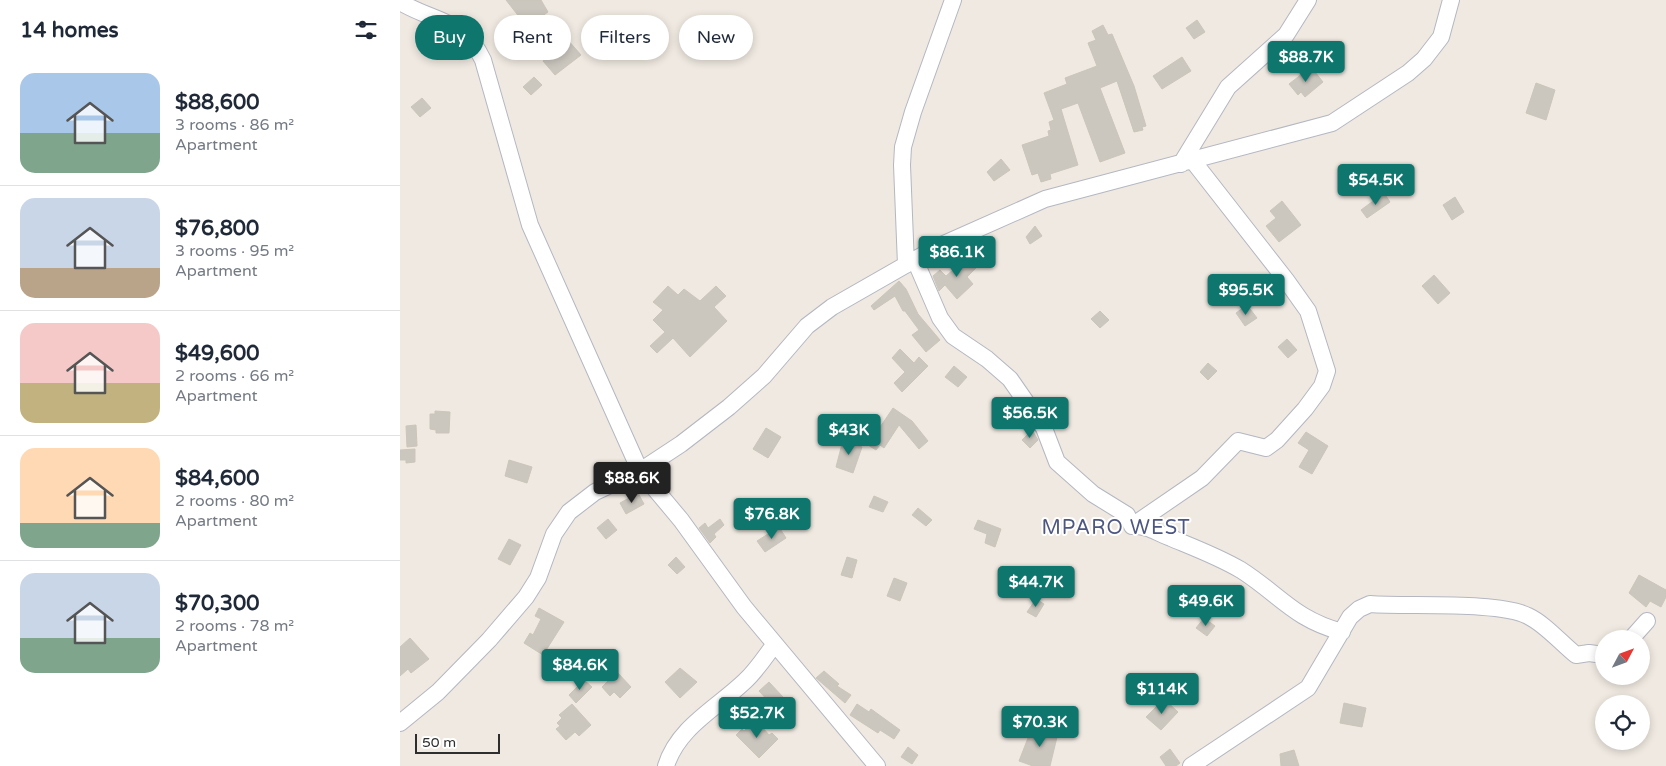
<!DOCTYPE html>
<meta charset="utf-8">
<style>
:root{--surface:#fff;--page:#f2f2f3;--text:#1f2937;--muted:#747a83;--line:#e0e1e3;--accent:#0f766e}
body{margin:0;font-family:"Varela Round",sans-serif;background:var(--page);color:var(--text);height:100vh;display:flex;flex-direction:column;font-size:19px;white-space:nowrap}
*{box-sizing:border-box;margin:0}
p{font-size:16px;color:var(--muted)}
.icon{flex:none;width:28px;height:28px;fill:none;stroke:currentColor;stroke-width:2;stroke-linecap:round;stroke-linejoin:round}
.map{position:relative;flex:1;overflow:hidden}
.sheet{display:flex;flex-direction:column;background:var(--surface);width:400px}
.sheet>*{flex:none}
.top-card{position:absolute;left:15px;top:15px;width:475px;height:45px;display:flex;gap:10px}
.needle{width:32px;rotate:49deg}
.controls{position:absolute;left:1195px;top:630px;display:grid;gap:10px}
.controls a{display:grid;place-items:center;width:55px;height:55px;border-radius:50%;background:var(--surface);box-shadow:0 2px 8px #0003;font-size:25px}
.scale{position:absolute;left:15px;bottom:12px;width:85px;box-sizing:border-box;padding-left:5px;border:2px solid #2e2e2e;border-top:0;font-size:14px;line-height:18px;white-space:nowrap;color:#2e2e2e;-webkit-text-stroke:4px #fff;paint-order:stroke}
.price{position:absolute;translate:-50% -42px;padding:0 11px;border-radius:5px;background:var(--accent);color:#fff;font-size:16px;line-height:32px;filter:drop-shadow(0 1px 2px #0008)}
.price::after{content:'';position:absolute;left:50%;top:30px;width:15px;height:11px;margin-left:-8px;background:inherit;clip-path:polygon(0 0,100% 0,50% 100%)}
.price.on{background:#222;color:#fff}
ul{padding:0;list-style:none}
li{display:flex;align-items:center;gap:15px;height:125px;padding:0 20px}
li+li{border-top:1px solid var(--line)}
li span{display:grid;place-items:center;flex:none;width:140px;height:100px;border-radius:15px;color:#555}
li>.icon{margin-inline-start:auto}
span .icon{width:60px;height:60px;fill:#fffc;stroke-width:1}
li b{font-size:21px}
h2{display:flex;justify-content:space-between;align-items:center;height:60px;padding:0 20px;font-size:21px}
.tag{padding:0 18px;border-radius:22px;background:var(--surface);box-shadow:0 2px 8px #0003;font-size:18px;line-height:45px}
.tag.on{background:var(--accent);color:#fff}
main{display:flex;flex:1;min-height:0}
.map>svg:first-child{display:block}
</style>
<main>
<section class="sheet">
<h2>14 homes<svg class="icon" aria-label="filters" viewBox="0 0 24 24"><path d="M4 7h16M4 17h16"/><circle cx="9" cy="7" r="2"/><circle cx="15" cy="17" r="2"/></svg></h2>
<ul>
<li><span style="background:linear-gradient(#a9c7e8 60%,#7fa58c 0)"><svg class="icon" aria-label="home" viewBox="0 0 24 24"><path d="M3 11l9-7 9 7M6 9v11h12V9"/></svg></span><div><b>$88,600</b><p>3 rooms · 86 m²</p><p>Apartment</p></div></li>
<li><span style="background:linear-gradient(#c9d6e8 70%,#b9a48a 0)"><svg class="icon" aria-label="home" viewBox="0 0 24 24"><path d="M3 11l9-7 9 7M6 9v11h12V9"/></svg></span><div><b>$76,800</b><p>3 rooms · 95 m²</p><p>Apartment</p></div></li>
<li><span style="background:linear-gradient(#f6c9c9 60%,#c2b280 0)"><svg class="icon" aria-label="home" viewBox="0 0 24 24"><path d="M3 11l9-7 9 7M6 9v11h12V9"/></svg></span><div><b>$49,600</b><p>2 rooms · 66 m²</p><p>Apartment</p></div></li>
<li><span style="background:linear-gradient(#ffd9b3 75%,#7fa58c 0)"><svg class="icon" aria-label="home" viewBox="0 0 24 24"><path d="M3 11l9-7 9 7M6 9v11h12V9"/></svg></span><div><b>$84,600</b><p>2 rooms · 80 m²</p><p>Apartment</p></div></li>
<li><span style="background:linear-gradient(#c9d6e8 65%,#7fa58c 0)"><svg class="icon" aria-label="home" viewBox="0 0 24 24"><path d="M3 11l9-7 9 7M6 9v11h12V9"/></svg></span><div><b>$70,300</b><p>2 rooms · 78 m²</p><p>Apartment</p></div></li>
</ul>
</section>
<div class="map">
<svg width="1266" height="766" viewBox="0 0 1266 766">
<rect width="100%" height="100%" fill="#efe9e1"/>
<!-- building -->
<path fill="#cbc7bf" stroke="#cbc5ba" d="M 106,0 L 141,0 L 148,12 L 129,25 L 123,15 L 120,18 Z
M 797,20 L 805,32 L 794,39 L 786,28 Z
M 703,25 L 708,35 L 712,34 L 734,86 L 746,126 L 742,127 L 743,130 L 734,132 L 717,81 L 700,88 L 725,153 L 700,162 L 678,103 L 661,109 L 678,165 L 650,174 L 651,179 L 641,182 L 638,173 L 632,175 L 622,145 L 649,136 L 648,131 L 651,130 L 649,122 L 654,120 L 644,93 L 667,84 L 665,78 L 697,66 L 688,43 L 696,40 L 692,31 Z
M 160,31 L 181,55 L 155,75 L 143,61 L 157,49 L 149,40 Z
M 782,57 L 791,71 L 762,89 L 753,76 Z
M 911,67 L 923,82 L 905,97 L 901,92 L 898,95 L 889,84 Z
M 134,77 L 142,85 L 131,95 L 123,87 Z
M 1136,83 L 1155,90 L 1146,120 L 1126,113 Z
M 22,98 L 31,108 L 20,117 L 11,107 Z
M 601,159 L 610,170 L 594,181 L 587,172 Z
M 984,193 L 990,202 L 967,218 L 961,210 Z
M 1055,197 L 1064,212 L 1052,220 L 1043,205 Z
M 882,201 L 901,225 L 879,242 L 866,226 L 876,218 L 870,211 Z
M 635,226 L 642,236 L 630,244 L 626,237 Z
M 568,257 L 577,267 L 567,277 L 573,284 L 557,299 L 545,285 L 539,291 L 533,276 L 540,270 L 546,276 Z
M 1034,275 L 1050,293 L 1038,304 L 1022,286 Z
M 499,281 L 506,289 L 518,314 L 540,340 L 526,352 L 512,335 L 519,330 L 505,311 L 503,311 L 495,296 L 474,310 L 471,306 Z
M 268,286 L 278,295 L 284,289 L 300,301 L 316,286 L 326,296 L 314,307 L 327,321 L 290,357 L 273,338 L 257,353 L 250,346 L 265,332 L 253,320 L 263,310 L 253,302 Z
M 847,305 L 857,318 L 845,326 L 836,313 Z
M 700,311 L 709,320 L 700,328 L 691,319 Z
M 887,339 L 897,350 L 888,358 L 878,347 Z
M 500,349 L 514,363 L 519,357 L 528,366 L 502,392 L 494,383 L 505,372 L 492,358 Z
M 808,363 L 817,371 L 808,380 L 800,372 Z
M 554,366 L 567,377 L 558,387 L 545,377 Z
M 493,408 L 512,421 L 528,441 L 519,449 L 499,425 L 484,448 L 480,445 L 476,450 L 468,445 Z
M 35,411 L 50,412 L 49,433 L 36,433 L 36,430 L 30,429 L 30,414 L 35,414 Z
M 16,425 L 17,446 L 7,447 L 6,426 Z
M 366,428 L 381,437 L 368,458 L 353,449 Z
M 632,430 L 638,440 L 630,448 L 622,440 Z
M 906,432 L 928,446 L 912,474 L 899,467 L 909,450 L 898,443 Z
M 443,440 L 462,447 L 453,473 L 436,467 Z
M 15,449 L 15,462 L 6,463 L 6,460 L 0,460 L 0,450 Z
M 109,460 L 132,467 L 127,483 L 105,476 Z
M 238,493 L 244,504 L 226,514 L 220,503 Z
M 474,496 L 488,502 L 483,512 L 469,507 Z
M 518,508 L 532,520 L 526,526 L 512,515 Z
M 208,519 L 217,530 L 206,539 L 197,528 Z
M 320,519 L 324,525 L 314,534 L 316,537 L 310,543 L 299,528 L 305,523 L 308,528 Z
M 578,520 L 601,529 L 595,547 L 585,543 L 587,534 L 574,529 Z
M 379,527 L 386,538 L 365,552 L 357,541 Z
M 109,539 L 121,545 L 110,565 L 98,559 Z
M 276,557 L 285,567 L 277,574 L 268,565 Z
M 447,557 L 457,560 L 452,578 L 441,575 Z
M 1239,575 L 1266,590 L 1266,597 L 1261,607 L 1250,601 L 1246,607 L 1229,593 Z
M 494,578 L 507,583 L 500,601 L 487,596 Z
M 636,599 L 644,604 L 636,617 L 627,612 Z
M 139,608 L 164,622 L 143,655 L 124,643 L 130,633 L 133,635 L 141,619 L 135,616 Z
M 804,618 L 815,626 L 807,636 L 796,628 Z
M 10,638 L 29,659 L 11,673 L 8,669 L 0,676 L 0,647 Z
M 280,668 L 297,682 L 280,698 L 265,682 Z
M 424,671 L 439,684 L 437,686 L 451,695 L 445,703 L 416,678 Z
M 217,672 L 231,687 L 220,698 L 214,692 L 210,696 L 202,687 Z
M 184,680 L 192,687 L 176,703 L 169,695 Z
M 369,682 L 383,697 L 373,706 L 359,691 Z
M 764,699 L 778,712 L 761,730 L 746,717 Z
M 944,703 L 966,708 L 962,727 L 940,723 Z
M 172,704 L 191,725 L 179,736 L 175,732 L 166,740 L 156,729 L 160,726 L 157,723 L 162,718 L 159,715 Z
M 457,704 L 469,712 L 471,709 L 500,730 L 494,739 L 480,730 L 478,733 L 450,715 Z
M 356,720 L 369,735 L 372,733 L 378,739 L 359,758 L 336,735 L 342,729 L 344,731 Z
M 634,727 L 658,733 L 650,766 L 633,766 L 619,761 L 628,738 L 631,739 Z
M 508,747 L 518,755 L 512,764 L 501,757 Z
M 770,749 L 780,763 L 776,766 L 766,766 L 760,757 Z
M 894,750 L 899,766 L 881,766 L 880,754 Z"/>
<g fill="none" stroke-linecap="round" stroke-linejoin="round">
<!-- minor casing -->
<g stroke="#b4b7c1" stroke-width="18">
<path id="minor" d="M 0,2 C 35,23 63,18 83,60 L 130,225 L 240,471 L 281,520 L 344,607 L 477,766
M 781,164 L 828,87 L 886,35 L 908,0
M 515,260 L 540,318 L 553,336 L 587,359 L 610,379 L 644,428 L 657,462 L 693,494 L 727,515 L 732,526 C 751,526 754,532 771,538 C 795,548 819,557 841,570 C 880,595 894,619 942,632
M 506,265 L 502,165 L 503,147 L 513,112 L 553,0
M 732,526 L 802,478 L 838,441 L 866,448 L 877,440 L 905,409 L 922,386 L 927,371 L 908,311 L 886,280 L 793,161
M 1231,639 L 1247,621
M 0,723 L 38,692 L 89,640 L 126,597 L 138,578 L 154,534 L 169,512 L 195,492 L 240,471 L 281,444 L 329,407 L 364,376 L 407,326 L 432,307 L 537,247 L 645,199 L 932,123 L 1008,73 L 1024,59 L 1041,37 L 1051,0
M 266,766 C 278,727 317,708 345,681 C 356,671 365,657 374,645
M 791,766 L 908,688 L 950,617 L 959,609 L 970,604 C 1007,607 1100,601 1128,616 C 1145,624 1161,643 1176,655 L 1189,653 L 1204,655"/>
</g>
<!-- minor -->
<use href="#minor" stroke="#fff" stroke-width="16"/>
</g>
<g text-anchor="middle" stroke-width="4" stroke-linejoin="round" paint-order="stroke">
<!-- quarter labels -->
<g font-size="20" letter-spacing="1" fill="#4d5680" stroke="#fff">
<text x="716" y="534">MPARO WEST</text>
</g>
</g>
</svg>
<div class="controls">
<a><svg class="needle" viewBox="-14 -14 28 28"><path d="M0-13l5 13h-10z" fill="#e53935"/><path d="M0 13l5-13h-10z" fill="#747a83"/></svg></a>
<a><svg class="icon" aria-label="locate" viewBox="0 0 24 24"><circle cx="12" cy="12" r="6"/><path d="M12 2v4M12 18v4M2 12h4M18 12h4"/></svg></a>
</div>
<div class="scale">50 m</div>
<b class="price" style="left:906px;top:83px">$88.7K</b>
<b class="price" style="left:976px;top:206px">$54.5K</b>
<b class="price" style="left:557px;top:278px">$86.1K</b>
<b class="price" style="left:846px;top:316px">$95.5K</b>
<b class="price" style="left:630px;top:439px">$56.5K</b>
<b class="price" style="left:449px;top:456px">$43K</b>
<b class="price on" style="left:232px;top:504px">$88.6K</b>
<b class="price" style="left:372px;top:540px">$76.8K</b>
<b class="price" style="left:636px;top:608px">$44.7K</b>
<b class="price" style="left:806px;top:627px">$49.6K</b>
<b class="price" style="left:180px;top:691px">$84.6K</b>
<b class="price" style="left:762px;top:715px">$114K</b>
<b class="price" style="left:357px;top:739px">$52.7K</b>
<b class="price" style="left:640px;top:748px">$70.3K</b>
<div class="top-card">
<a class="tag on">Buy</a>
<a class="tag">Rent</a>
<a class="tag">Filters</a>
<a class="tag">New</a>
</div>
</div>
</main>
